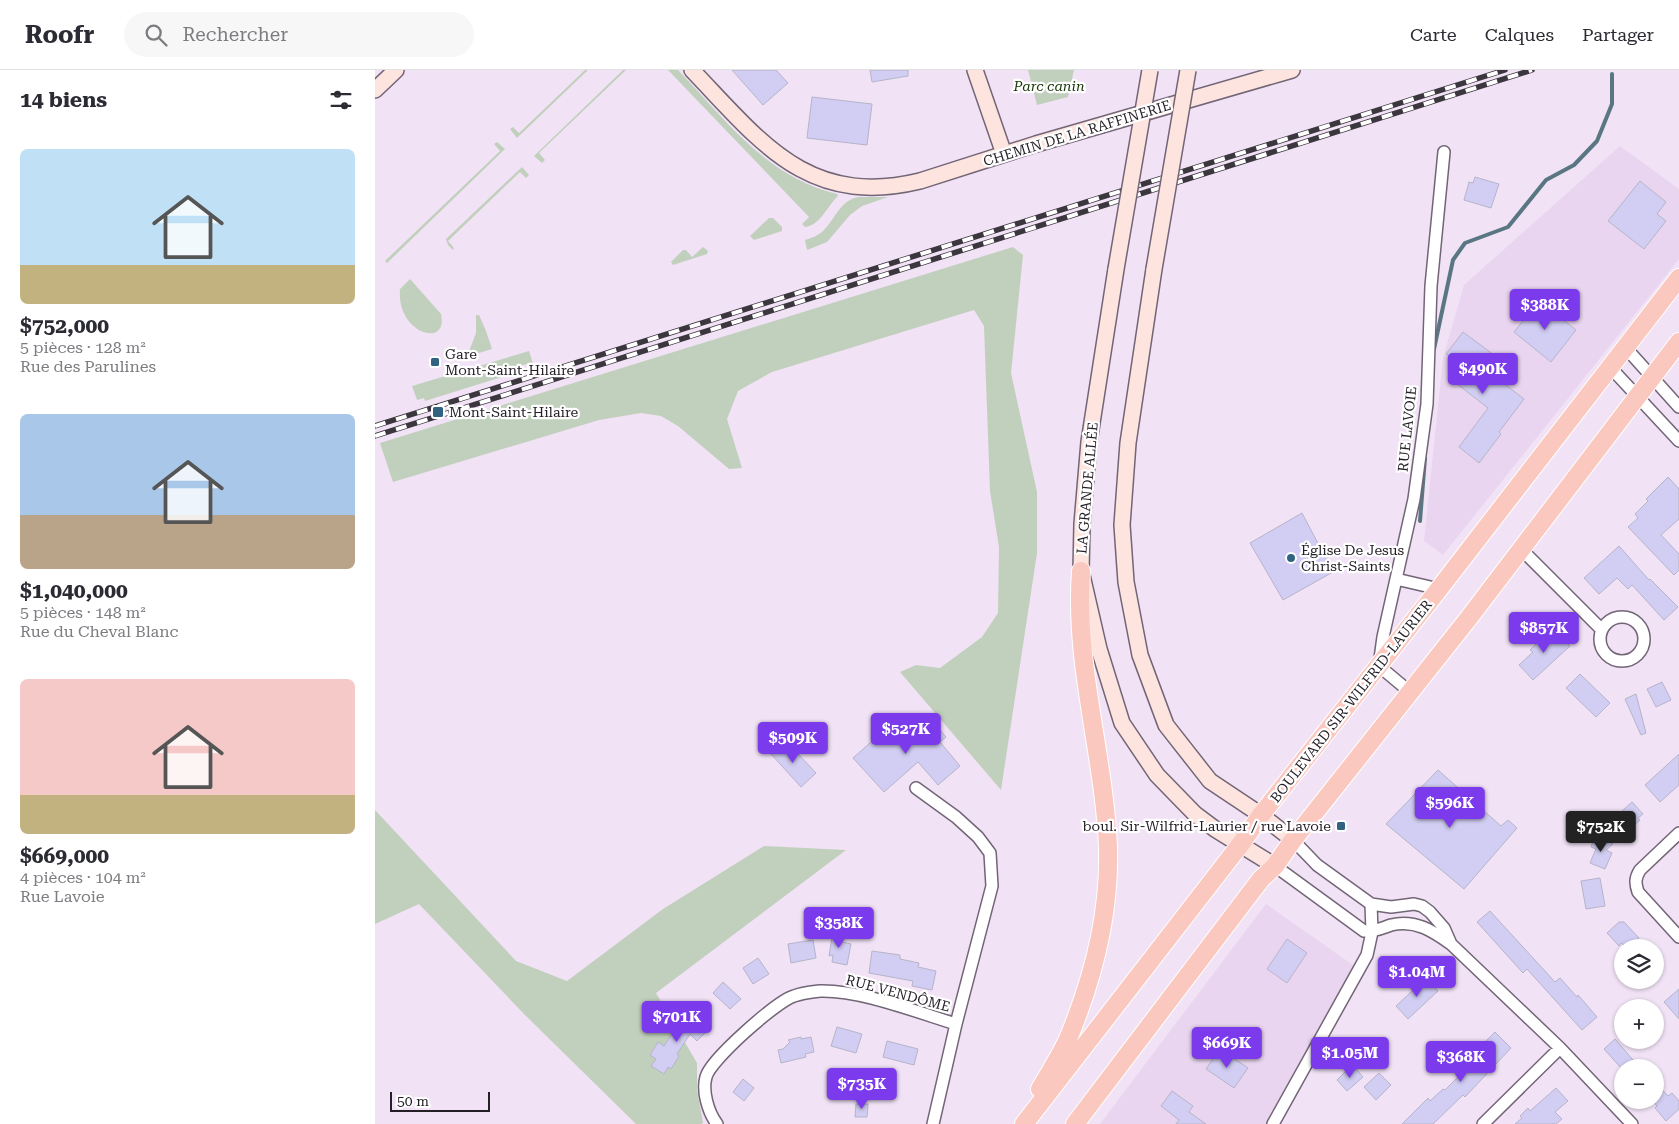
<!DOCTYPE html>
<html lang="fr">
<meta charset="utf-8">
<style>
:root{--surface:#fff;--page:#f7f7f7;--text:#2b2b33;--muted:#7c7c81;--line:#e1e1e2;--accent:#7c3aed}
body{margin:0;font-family:"Roboto Serif",serif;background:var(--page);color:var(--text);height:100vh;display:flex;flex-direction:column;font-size:19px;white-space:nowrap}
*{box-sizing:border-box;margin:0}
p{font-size:16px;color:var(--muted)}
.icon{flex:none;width:28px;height:28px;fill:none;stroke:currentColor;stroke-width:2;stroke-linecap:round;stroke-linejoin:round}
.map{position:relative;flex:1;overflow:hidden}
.panel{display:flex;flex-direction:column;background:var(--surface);width:375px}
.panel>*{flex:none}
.buttons{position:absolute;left:1239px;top:869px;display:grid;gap:10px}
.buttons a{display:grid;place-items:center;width:50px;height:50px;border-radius:50%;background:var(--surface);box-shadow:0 1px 4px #0004;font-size:25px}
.scale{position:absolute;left:15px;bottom:12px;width:100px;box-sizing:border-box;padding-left:5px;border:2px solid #241f26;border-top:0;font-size:14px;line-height:18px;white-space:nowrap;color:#241f26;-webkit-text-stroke:4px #fff;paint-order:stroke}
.price{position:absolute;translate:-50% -42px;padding:0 11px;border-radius:5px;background:var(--accent);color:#fff;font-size:16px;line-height:32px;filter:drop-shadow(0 1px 2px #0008)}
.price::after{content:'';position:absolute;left:50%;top:30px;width:15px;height:11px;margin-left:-8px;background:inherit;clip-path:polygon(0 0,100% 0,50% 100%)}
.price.active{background:#222;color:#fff}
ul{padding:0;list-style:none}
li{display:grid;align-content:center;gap:10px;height:265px;padding:0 20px}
li span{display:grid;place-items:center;height:155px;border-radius:8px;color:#555}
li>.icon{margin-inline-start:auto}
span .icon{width:90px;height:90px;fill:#fffc;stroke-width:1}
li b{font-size:21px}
h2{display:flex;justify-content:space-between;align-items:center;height:60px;padding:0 20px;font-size:21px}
header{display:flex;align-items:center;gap:30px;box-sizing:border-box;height:70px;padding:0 25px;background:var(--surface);border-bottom:1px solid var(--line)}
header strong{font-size:24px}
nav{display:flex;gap:28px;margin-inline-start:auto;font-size:18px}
.search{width:350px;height:45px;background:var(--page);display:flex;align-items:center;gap:12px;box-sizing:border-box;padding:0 18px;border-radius:28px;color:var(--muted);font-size:19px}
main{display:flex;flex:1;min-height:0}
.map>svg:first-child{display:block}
</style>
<header>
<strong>Roofr</strong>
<div class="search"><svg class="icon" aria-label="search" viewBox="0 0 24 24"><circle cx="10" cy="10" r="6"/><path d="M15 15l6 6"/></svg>Rechercher</div>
<nav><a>Carte</a><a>Calques</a><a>Partager</a></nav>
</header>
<main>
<section class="panel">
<h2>14 biens<svg class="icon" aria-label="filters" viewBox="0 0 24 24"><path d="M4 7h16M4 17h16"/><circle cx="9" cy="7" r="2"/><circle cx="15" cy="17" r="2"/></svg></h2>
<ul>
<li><span style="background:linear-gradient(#bfe0f5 75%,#c2b280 0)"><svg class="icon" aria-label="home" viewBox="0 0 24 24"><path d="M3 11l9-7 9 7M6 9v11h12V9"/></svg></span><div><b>$752,000</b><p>5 pièces · 128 m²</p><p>Rue des Parulines</p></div></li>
<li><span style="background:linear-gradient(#a9c7e8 65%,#b9a48a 0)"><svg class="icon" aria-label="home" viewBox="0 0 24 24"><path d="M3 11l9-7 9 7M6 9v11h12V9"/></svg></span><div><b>$1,040,000</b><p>5 pièces · 148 m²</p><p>Rue du Cheval Blanc</p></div></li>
<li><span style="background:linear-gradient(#f6c9c9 75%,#c2b280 0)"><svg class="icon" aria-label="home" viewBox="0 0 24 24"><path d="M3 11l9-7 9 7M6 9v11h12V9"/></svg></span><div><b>$669,000</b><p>4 pièces · 104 m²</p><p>Rue Lavoie</p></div></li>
</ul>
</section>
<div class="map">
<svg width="1304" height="1054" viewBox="0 0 1304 1054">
<rect width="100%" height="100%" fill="#f1e2f6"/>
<!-- built -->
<path fill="#e9d5ef" d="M 1245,76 L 1304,119 L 1304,189 L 1068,485 L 1049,471 L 1068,288 L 1089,215 Z
M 891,834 L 985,900 L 898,1054 L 725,1054 Z"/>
<!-- green -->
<path fill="#c1d0bc" d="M 210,0 L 213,0 L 142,68 L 135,59 L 138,57 L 144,63 Z
M 248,0 L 251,0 L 164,83 L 170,90 L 167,93 L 159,86 Z
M 293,0 L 303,0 C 352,51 390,106 462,124 L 463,126 C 452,136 446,155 430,157 L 427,154 L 434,147 Z
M 653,0 L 699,0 L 693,27 L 662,35 Z
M 122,72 L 130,79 L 12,193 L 10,191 L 125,81 L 119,74 Z
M 147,97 L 154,105 L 151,108 L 145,102 L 73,171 L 79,178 L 78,180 L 73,175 L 71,169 Z
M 485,127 L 513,127 L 487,136 L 475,145 L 452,172 L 432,180 L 430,170 C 436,168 443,166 448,161 C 460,150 465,129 485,127 Z
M 394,148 L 398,148 L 407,157 L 407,161 L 379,170 L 375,166 Z
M 328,177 L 333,181 L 332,184 L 298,195 L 296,192 L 308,180 L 311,180 L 317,187 Z
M 638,177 L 648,185 L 636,303 L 662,422 L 662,483 L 626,720 L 525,602 L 541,595 L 565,598 L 607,567 L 623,543 L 624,477 L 615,421 L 609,256 L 599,240 L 397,302 L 363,321 L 352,349 L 367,398 L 354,399 L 303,356 L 286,346 L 266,343 L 224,350 L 18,412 L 5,373 Z
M 35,209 L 66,244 C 74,279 21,264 25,219 Z
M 101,245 L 104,245 L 111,261 L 117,279 L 94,286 L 93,284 L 101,263 Z
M 154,281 L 159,297 L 154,298 L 152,294 L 128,301 L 130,306 L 50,331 L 49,328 L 42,330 L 37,316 Z
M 0,740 L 141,891 L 192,911 L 288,839 L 389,776 L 471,780 L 281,923 L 322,993 L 322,1019 L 328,1053 L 326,1054 L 261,1054 L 149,944 L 44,834 L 0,854 Z"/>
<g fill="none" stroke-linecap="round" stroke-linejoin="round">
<!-- stream -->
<path stroke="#5a7682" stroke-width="4" d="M 1059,279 L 1078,190 L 1090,173 L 1133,157 L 1171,110 L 1199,95 L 1222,71 L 1237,34 L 1237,4
M 1045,451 L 1050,388"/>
</g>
<!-- building -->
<path fill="#d2cef3" stroke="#b6b4c9" d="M 357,0 L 401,0 L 413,13 L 388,35 Z
M 495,0 L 533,0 L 533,6 L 497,12 Z
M 437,27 L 497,34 L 492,75 L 432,68 Z
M 1100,107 L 1124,114 L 1116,138 L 1089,130 L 1094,112 L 1098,113 Z
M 1265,111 L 1291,132 L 1282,144 L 1291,151 L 1269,179 L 1233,151 Z
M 1164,231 L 1201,260 L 1176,292 L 1139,262 Z
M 1088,262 L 1119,285 L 1109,298 L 1149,329 L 1124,362 L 1126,364 L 1104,393 L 1084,377 L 1113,338 L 1077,310 L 1087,296 L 1071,284 Z
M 1293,407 L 1304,419 L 1304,449 L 1286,465 L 1304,484 L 1304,500 L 1299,505 L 1253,457 L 1263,448 L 1260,444 L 1273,431 L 1271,429 Z
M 927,443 L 958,502 L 908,530 L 875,473 Z
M 1244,476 L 1274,510 L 1275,509 L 1303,537 L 1289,550 L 1257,515 L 1253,519 L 1242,508 L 1224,524 L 1209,508 Z
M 1177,558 L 1195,576 L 1158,610 L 1144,595 L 1158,582 L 1155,580 Z
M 1205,604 L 1235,633 L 1221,647 L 1191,618 Z
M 1287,612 L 1296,630 L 1281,637 L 1272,619 Z
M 1261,624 L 1271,663 L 1266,665 L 1250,629 Z
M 540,648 L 556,665 L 563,658 L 571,667 L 565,672 L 585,696 L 563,715 L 543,692 L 509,722 L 478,688 L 520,651 L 528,659 Z
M 410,670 L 441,703 L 426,717 L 396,684 Z
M 1304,684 L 1304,715 L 1285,732 L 1270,715 Z
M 1063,700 L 1126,756 L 1133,750 L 1142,758 L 1089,819 L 1011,754 Z
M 1257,732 L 1268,744 L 1263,748 L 1265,750 L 1247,766 L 1235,752 Z
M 1220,766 L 1238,774 L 1231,780 L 1237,783 L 1230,799 L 1215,793 L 1221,779 L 1216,777 Z
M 1225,808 L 1230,836 L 1211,839 L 1206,811 Z
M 1115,841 L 1180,912 L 1185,908 L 1202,927 L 1203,925 L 1222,947 L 1207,960 L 1152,899 L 1148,903 L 1102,852 Z
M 1244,852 L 1249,852 L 1264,868 L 1253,878 L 1246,873 L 1244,876 L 1232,863 Z
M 458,861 L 468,863 L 467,872 L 476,874 L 472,895 L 457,892 L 458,885 L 454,886 Z
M 912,869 L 932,883 L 912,913 L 892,899 Z
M 438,870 L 441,888 L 416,893 L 413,874 Z
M 497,881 L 525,885 L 525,889 L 544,893 L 543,897 L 561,901 L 557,920 L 537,916 L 538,911 L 494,903 Z
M 383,888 L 394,904 L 378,914 L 368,898 Z
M 1051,908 L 1063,921 L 1033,949 L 1021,936 Z
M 348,912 L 366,929 L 355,939 L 338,923 Z
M 1304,919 L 1304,949 L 1289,932 Z
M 320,943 L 335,958 L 322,971 L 315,964 L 302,984 L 304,986 L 296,999 L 293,997 L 289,1004 L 276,996 L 281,989 L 275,985 L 283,972 L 289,976 L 297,964 L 298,965 Z
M 462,957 L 487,964 L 481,983 L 456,976 Z
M 1120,962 L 1136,978 L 1090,1027 L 1088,1025 L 1058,1054 L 1027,1054 L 1053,1028 L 1055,1031 L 1068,1019 L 1070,1020 L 1107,983 L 1103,979 Z
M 426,967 L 426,969 L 436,967 L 439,982 L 430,984 L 431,987 L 406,993 L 403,980 L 408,979 L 415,972 L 413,970 Z
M 1240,969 L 1265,998 L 1246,998 L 1229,979 Z
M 512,971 L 543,979 L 539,995 L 508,987 Z
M 845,979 L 873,998 L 859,1018 L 831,999 Z
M 981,999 L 988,1007 L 972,1021 L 962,1010 L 971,1001 L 975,1005 Z
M 1004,1003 L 1016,1015 L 1001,1030 L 989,1017 Z
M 368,1009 L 379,1018 L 369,1031 L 358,1022 Z
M 1280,1012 L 1293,1026 L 1297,1023 L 1304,1031 L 1304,1039 L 1291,1051 L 1280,1038 L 1282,1036 L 1277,1030 L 1280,1030 Z
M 1181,1018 L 1193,1031 L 1180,1042 L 1187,1049 L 1181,1054 L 1140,1054 L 1147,1048 L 1145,1046 L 1153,1038 L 1155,1041 Z
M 797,1021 L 818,1036 L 814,1042 L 831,1054 L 801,1054 L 804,1050 L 786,1036 Z
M 481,1034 L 493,1034 L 492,1047 L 480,1047 Z"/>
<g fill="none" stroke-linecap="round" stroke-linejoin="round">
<!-- street casing -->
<g stroke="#726576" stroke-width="14">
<path id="street" d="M 1250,277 L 1304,337
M 1235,297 L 1304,371
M 1146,479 L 1226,559
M 1021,509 L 1064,519
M1225 569a22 22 0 1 1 44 0a22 22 0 1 1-44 0Z
M 1035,622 L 1004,596 L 1008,567 L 1039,429 L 1052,334 L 1056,216 L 1069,82
M 541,718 L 581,747 L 603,767 L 615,783 L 617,816 L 581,954 L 558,1054
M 1304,763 L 1265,800 C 1260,808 1260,813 1263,822 L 1304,867
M 918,770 L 942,795 L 996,834 L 1016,837 L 1039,834 L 1047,836 L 1055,842 L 1069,858 L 1076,874
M 900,796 L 989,861 C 999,862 1007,858 1016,855 C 1040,849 1058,861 1076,874 L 1185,978 L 1257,1054
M 342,1054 C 333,1042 327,1021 331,1007 C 335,990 402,931 419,926 C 427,923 437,922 445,921 C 487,920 541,942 581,954
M 898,1054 L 992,885 L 997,862 L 996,834
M 1108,1054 L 1185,978"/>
</g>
<!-- secondary casing -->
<g stroke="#726576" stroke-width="18">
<path id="secondary" d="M 317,0 C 386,72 433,138 545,111 L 661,74 L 917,0
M 600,0 L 629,84
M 0,20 L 21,0
M 741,199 L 714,372 L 707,454 L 706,501 L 724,579 L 747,653 L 782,705 L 820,744 L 840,759 L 900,796
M 779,199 L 753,373 L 747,455 L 751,512 L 765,585 L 791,655 L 835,711 L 886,745 L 918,770"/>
</g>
<!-- primary casing -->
<g stroke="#fff" stroke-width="20">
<path id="primary" d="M 665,1019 C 675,1002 685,986 693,969 C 718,909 735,841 733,777 C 729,684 699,594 706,501
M 649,1054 L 865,775 L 886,745 L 1064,519 L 1304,208
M 700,1054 L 886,809 L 900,796 L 918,770 L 1093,549 L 1304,272"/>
</g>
<!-- street -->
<use href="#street" stroke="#fff" stroke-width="11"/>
<!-- secondary -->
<use href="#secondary" stroke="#fde4df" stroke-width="15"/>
<!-- primary -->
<use href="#primary" stroke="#fac8be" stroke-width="18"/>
<!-- rail casing -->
<g stroke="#3c363e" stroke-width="5.5">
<path id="rail" d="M 0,356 L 1130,0
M 0,366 L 1157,0"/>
</g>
<!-- rail -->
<use href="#rail" stroke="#fff" stroke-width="4" stroke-dasharray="11" stroke-linecap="butt"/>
<!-- secondary-bridge casing -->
<g stroke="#726576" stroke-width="18" stroke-linecap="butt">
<path id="secondary-bridge" d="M 741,199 L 775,0
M 779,199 L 813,0"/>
</g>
<!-- secondary-bridge -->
<use href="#secondary-bridge" stroke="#fde4df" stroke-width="15"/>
</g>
<!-- markers -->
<g fill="#316381" stroke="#fff" stroke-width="2">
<rect x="55" y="287" width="10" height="10" rx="2.5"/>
<rect x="57" y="336" width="12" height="12" rx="2.5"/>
<circle cx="916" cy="488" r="5"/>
<rect x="961" y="751" width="10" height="10" rx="2.5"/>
</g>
<g text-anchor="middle" stroke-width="4.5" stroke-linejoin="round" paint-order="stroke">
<!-- park labels -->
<g font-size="14" font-style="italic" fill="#173507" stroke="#fff">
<text x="674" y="21">Parc canin</text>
</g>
<!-- street labels -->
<g font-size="14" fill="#241f26" stroke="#fff">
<text transform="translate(702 63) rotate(-17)" y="5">CHEMIN DE LA RAFFINERIE</text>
<text transform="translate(1032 359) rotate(-84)" y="5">RUE LAVOIE</text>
<text transform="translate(712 418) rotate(-85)" y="5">LA GRANDE ALLÉE</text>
<text transform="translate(976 631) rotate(-52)" y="5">BOULEVARD SIR-WILFRID-LAURIER</text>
<text transform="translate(523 923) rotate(15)" y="5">RUE VENDÔME</text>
</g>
<!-- poi labels -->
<g font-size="14" fill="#241f26" stroke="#fff" text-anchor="start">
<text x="70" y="289">Gare<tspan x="70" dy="16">Mont-Saint-Hilaire</tspan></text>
<text x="74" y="347">Mont-Saint-Hilaire</text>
<text x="926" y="485">Église De Jesus<tspan x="926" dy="16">Christ-Saints</tspan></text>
<text x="956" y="761" text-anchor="end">boul. Sir-Wilfrid-Laurier / rue Lavoie</text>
</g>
</g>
</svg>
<div class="buttons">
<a><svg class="icon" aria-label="layers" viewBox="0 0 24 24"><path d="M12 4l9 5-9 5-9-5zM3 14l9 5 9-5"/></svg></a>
<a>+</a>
<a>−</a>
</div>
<div class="scale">50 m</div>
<b class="price" style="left:1170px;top:261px">$388K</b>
<b class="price" style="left:1108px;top:325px">$490K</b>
<b class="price" style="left:1169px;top:584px">$857K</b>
<b class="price" style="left:531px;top:685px">$527K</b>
<b class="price" style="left:418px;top:694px">$509K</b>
<b class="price" style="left:1075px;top:759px">$596K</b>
<b class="price active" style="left:1226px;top:783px">$752K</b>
<b class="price" style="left:464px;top:879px">$358K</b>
<b class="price" style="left:1042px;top:928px">$1.04M</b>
<b class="price" style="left:302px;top:973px">$701K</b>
<b class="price" style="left:852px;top:999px">$669K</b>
<b class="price" style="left:975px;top:1009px">$1.05M</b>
<b class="price" style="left:1086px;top:1013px">$368K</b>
<b class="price" style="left:487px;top:1040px">$735K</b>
</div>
</main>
